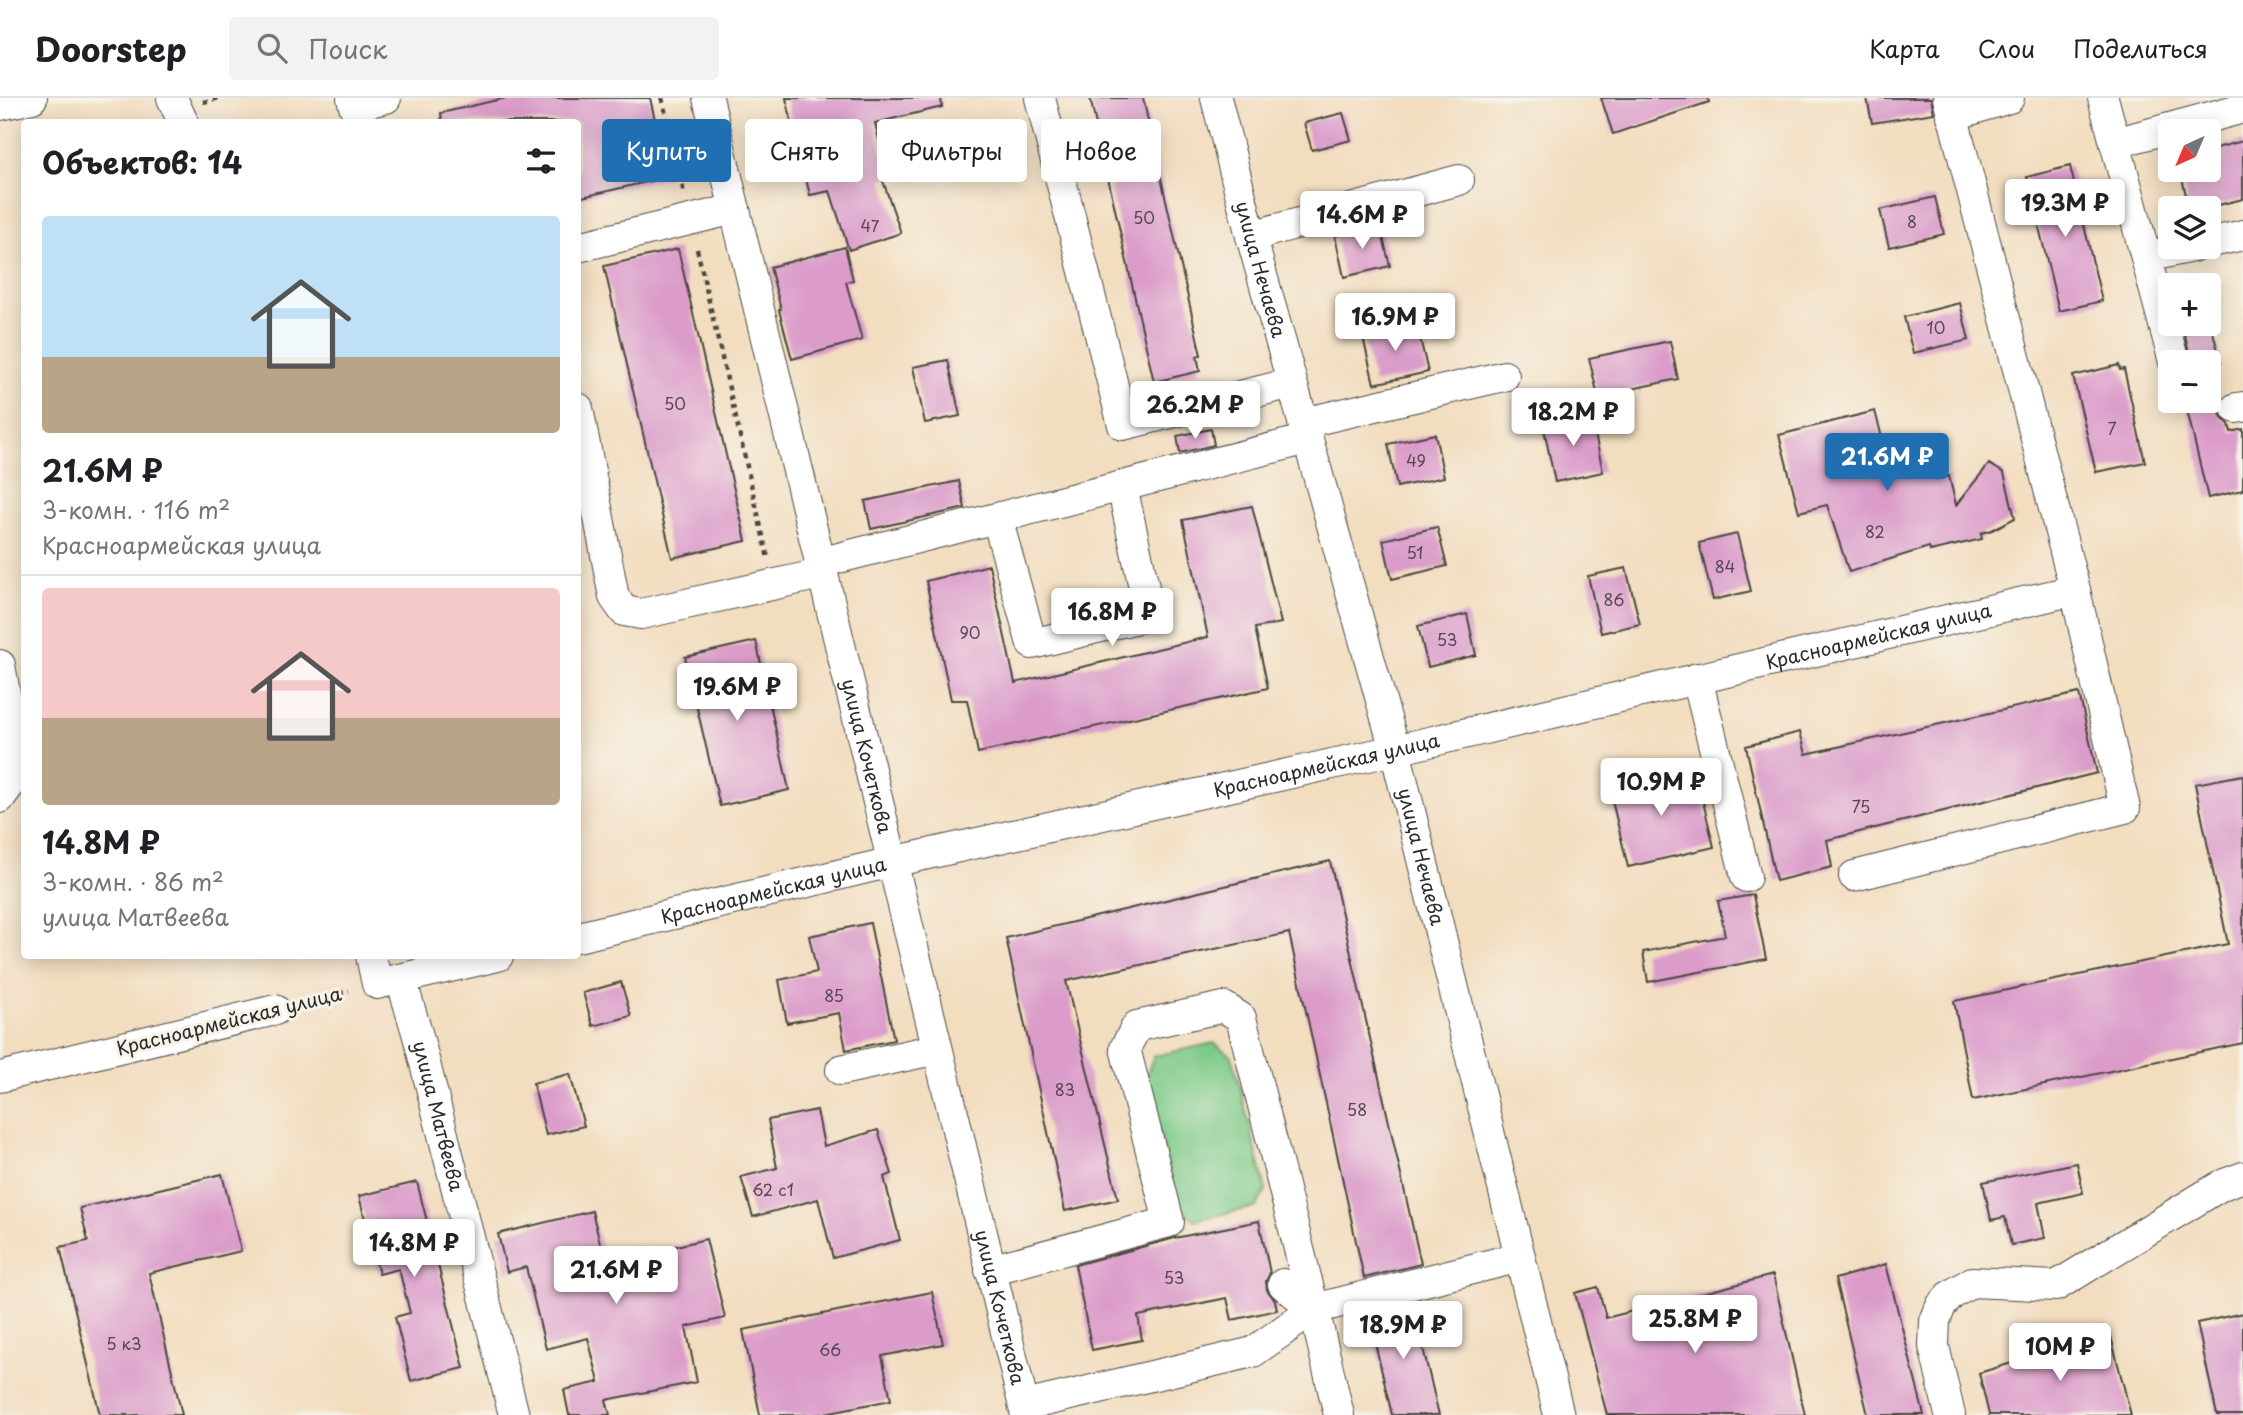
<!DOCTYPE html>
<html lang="ru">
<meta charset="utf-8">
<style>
:root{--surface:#fff;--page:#f2f2f2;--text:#202124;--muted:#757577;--line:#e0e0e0;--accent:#1f6fb2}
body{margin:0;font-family:"Playpen Sans",sans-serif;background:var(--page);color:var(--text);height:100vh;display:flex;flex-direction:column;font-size:26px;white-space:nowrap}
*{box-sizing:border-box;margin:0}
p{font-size:23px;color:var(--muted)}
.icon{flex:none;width:38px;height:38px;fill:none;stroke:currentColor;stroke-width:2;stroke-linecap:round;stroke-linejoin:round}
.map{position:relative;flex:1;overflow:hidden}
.panel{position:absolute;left:21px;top:21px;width:560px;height:840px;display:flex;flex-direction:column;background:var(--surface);border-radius:7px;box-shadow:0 4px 18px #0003}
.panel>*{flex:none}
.top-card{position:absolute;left:602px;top:21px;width:665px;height:63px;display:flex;gap:14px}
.needle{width:46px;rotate:224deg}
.controls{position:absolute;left:2158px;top:21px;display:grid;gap:14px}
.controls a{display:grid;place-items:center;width:63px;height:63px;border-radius:7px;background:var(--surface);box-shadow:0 4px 18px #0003;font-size:35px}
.price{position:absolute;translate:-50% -60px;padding:0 16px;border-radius:7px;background:#fff;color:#222;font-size:23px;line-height:46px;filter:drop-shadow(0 2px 4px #0008)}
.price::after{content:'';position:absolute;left:50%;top:42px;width:21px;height:16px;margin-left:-10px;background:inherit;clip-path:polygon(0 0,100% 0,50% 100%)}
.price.active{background:var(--accent);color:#fff}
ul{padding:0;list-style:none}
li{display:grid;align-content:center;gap:14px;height:371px;padding:0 21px}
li+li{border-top:2px solid var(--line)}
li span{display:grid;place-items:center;height:217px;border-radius:7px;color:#555}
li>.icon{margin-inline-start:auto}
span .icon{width:126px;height:126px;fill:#fffc;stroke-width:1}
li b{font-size:30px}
h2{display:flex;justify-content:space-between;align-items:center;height:84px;padding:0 21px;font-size:30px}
.chip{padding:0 24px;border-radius:7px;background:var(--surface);box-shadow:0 4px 18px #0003;font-size:24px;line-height:63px}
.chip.active{background:var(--accent);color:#fff}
header{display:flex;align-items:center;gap:42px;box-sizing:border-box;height:98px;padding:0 35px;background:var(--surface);border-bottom:2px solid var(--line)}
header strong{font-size:33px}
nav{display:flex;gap:38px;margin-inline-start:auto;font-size:24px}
.search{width:490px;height:63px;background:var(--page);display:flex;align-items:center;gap:18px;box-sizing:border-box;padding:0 24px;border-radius:7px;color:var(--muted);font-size:26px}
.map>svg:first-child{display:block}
</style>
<header>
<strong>Doorstep</strong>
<div class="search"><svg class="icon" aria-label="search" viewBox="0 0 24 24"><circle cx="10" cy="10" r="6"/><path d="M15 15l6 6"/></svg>Поиск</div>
<nav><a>Карта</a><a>Слои</a><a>Поделиться</a></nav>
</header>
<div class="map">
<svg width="2243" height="1317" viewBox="0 0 2243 1317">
<rect width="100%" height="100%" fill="#f7f3e8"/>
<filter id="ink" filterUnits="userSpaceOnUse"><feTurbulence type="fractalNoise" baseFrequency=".0143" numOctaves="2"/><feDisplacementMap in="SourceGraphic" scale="14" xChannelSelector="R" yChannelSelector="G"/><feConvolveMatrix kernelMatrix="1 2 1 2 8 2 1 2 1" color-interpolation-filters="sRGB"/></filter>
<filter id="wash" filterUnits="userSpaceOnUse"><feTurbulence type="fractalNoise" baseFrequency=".00686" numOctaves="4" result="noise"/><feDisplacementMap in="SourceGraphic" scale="28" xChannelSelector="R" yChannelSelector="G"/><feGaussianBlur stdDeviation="1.57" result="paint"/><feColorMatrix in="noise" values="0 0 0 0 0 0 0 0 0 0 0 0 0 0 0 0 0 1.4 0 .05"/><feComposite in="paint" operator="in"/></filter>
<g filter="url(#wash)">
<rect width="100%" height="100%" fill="#f2ddbf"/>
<!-- green -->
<path fill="#7dca89" stroke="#547a5a" stroke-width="2" d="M 1214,945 L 1232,958 L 1266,1092 L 1256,1109 L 1195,1122 L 1178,1107 L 1145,980 L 1154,958 Z"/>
<g id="blocks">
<!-- building -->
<path fill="#db9cca" d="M 506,0 L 650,0 L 668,79 L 578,100 L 578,24 L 442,24 L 441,15 Z
M 786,0 L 941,0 L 942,9 L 875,25 L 888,79 L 882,80 L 901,135 L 849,152 L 830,93 L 810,97 Z
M 1090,0 L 1143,0 L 1201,257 L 1197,258 L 1200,273 L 1154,284 Z
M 1601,0 L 1708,0 L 1709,4 L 1613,36 Z
M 1867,0 L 1931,0 L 1934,15 L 1872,25 Z
M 1343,15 L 1351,42 L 1312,52 L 1304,25 Z
M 2243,43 L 2243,101 L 2206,110 L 2189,110 L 2180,72 L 2208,72 L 2208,52 Z
M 2070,68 L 2102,203 L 2059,213 L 2027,79 Z
M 1935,99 L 1944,136 L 1889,149 L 1880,112 Z
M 1380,127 L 1390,168 L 1344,179 L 1335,138 Z
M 845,149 L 853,182 L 846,184 L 862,242 L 792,261 L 779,212 L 781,211 L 770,169 Z
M 678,151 L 746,443 L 672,460 L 604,168 Z
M 1960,205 L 1969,242 L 1913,255 L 1904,219 Z
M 1416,223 L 1428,274 L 1374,286 L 1362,235 Z
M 2208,223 L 2210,223 L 2221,264 L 2191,264 L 2183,230 L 2208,226 Z
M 1670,243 L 1678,281 L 1598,298 L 1589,260 Z
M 948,262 L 960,318 L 925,325 L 913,269 Z
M 2119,267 L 2120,272 L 2124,271 L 2145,364 L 2096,374 L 2073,278 Z
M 2220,305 L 2219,313 L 2223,321 L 2229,326 L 2231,334 L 2243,331 L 2243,392 L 2208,400 L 2187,312 Z
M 1875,313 L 1888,362 L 1930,353 L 1936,381 L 1949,378 L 1956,407 L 1989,366 L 2004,375 L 2015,420 L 1992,432 L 1981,435 L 1982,441 L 1930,453 L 1929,449 L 1849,474 L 1827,407 L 1799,414 L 1779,337 Z
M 1591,317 L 1603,374 L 1555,384 L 1543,326 Z
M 1211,331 L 1214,347 L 1180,355 L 1177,338 Z
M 1435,336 L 1444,379 L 1397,389 L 1388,346 Z
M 959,383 L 965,410 L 871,431 L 865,403 Z
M 1252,408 L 1281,525 L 1255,530 L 1268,590 L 978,655 L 967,602 L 951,602 L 926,483 L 989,467 L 1015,585 L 1208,539 L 1183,422 Z
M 1437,429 L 1447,468 L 1392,481 L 1383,442 Z
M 1737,436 L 1751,493 L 1713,502 L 1699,445 Z
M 1626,470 L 1640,526 L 1601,535 L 1588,478 Z
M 1467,516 L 1476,557 L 1428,569 L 1418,528 Z
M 756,543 L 789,692 L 720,708 L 685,559 Z
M 2079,595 L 2097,675 L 1827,742 L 1832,769 L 1776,783 L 1746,648 L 1800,634 L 1806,656 Z
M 1695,671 L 1714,749 L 1628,769 L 1609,690 Z
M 2243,677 L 2243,945 L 1973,1002 L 1954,903 L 2228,846 L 2195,686 Z
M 1330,763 L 1421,1166 L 1364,1180 L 1289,835 L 1066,883 L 1118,1101 L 1065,1113 L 1006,840 Z
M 1753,797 L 1766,861 L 1648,884 L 1643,854 L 1725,838 L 1718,803 Z
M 870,825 L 894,942 L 846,952 L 839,915 L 787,925 L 779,882 L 817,874 L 809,838 Z
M 621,884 L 631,918 L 593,928 L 583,895 Z
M 570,976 L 584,1028 L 546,1037 L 533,985 Z
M 817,1012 L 824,1048 L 878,1032 L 892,1076 L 884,1079 L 900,1142 L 833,1160 L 818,1101 L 753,1119 L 741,1079 L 777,1070 L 768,1022 Z
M 2077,1065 L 2083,1095 L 2038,1105 L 2045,1140 L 2011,1147 L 2005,1119 L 1991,1122 L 1983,1084 Z
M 222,1076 L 241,1153 L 149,1175 L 182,1317 L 100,1317 L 60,1149 L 88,1143 L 80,1110 Z
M 417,1084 L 464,1270 L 411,1283 L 395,1219 L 410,1215 L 399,1171 L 379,1176 L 359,1098 Z
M 592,1113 L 605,1165 L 706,1141 L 725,1220 L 686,1229 L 697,1284 L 606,1302 L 610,1317 L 569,1317 L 564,1292 L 599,1284 L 588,1240 L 546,1251 L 526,1169 L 507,1174 L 498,1136 Z
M 1259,1123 L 1270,1175 L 1266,1183 L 1267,1192 L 1275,1202 L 1277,1212 L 1232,1222 L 1227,1200 L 1138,1218 L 1142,1242 L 1092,1252 L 1075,1167 L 1175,1140 Z
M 1886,1166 L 1924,1317 L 1868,1317 L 1835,1181 Z
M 1773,1177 L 1805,1317 L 1607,1317 L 1575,1195 L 1598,1189 L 1606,1220 Z
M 932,1194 L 943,1246 L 882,1258 L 891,1302 L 815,1317 L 760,1317 L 743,1232 Z
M 1412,1204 L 1439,1317 L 1392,1317 L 1368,1215 Z
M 2243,1215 L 2243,1317 L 2217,1317 L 2197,1225 Z
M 2110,1235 L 2131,1317 L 1989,1317 L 1979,1275 Z"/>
</g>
</g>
<g filter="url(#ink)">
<use href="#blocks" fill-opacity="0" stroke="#494641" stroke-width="2"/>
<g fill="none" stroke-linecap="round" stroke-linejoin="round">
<!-- minor casing -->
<g stroke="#494641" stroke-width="32">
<g id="minor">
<path d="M 172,0 L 183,24"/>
<path d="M 352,0 L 354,8 L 386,0"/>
<path id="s1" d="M 708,0 L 1026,1317"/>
<path d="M 1040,0 L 1123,327 L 1292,285"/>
<path id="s2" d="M 1216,0 L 1251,138 L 1395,652 L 1559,1317"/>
<path d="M 2103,0 L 2174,264"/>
<path d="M 0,7 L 32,0"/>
<path d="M 1952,18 L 2009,0"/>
<path d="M 2115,45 L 2243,10"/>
<path d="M 1251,138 L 1459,82"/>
<path d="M 2208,145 L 2243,137"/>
<path d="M 578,149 L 735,111"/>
<path d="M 2146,159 L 2192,149"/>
<path d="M 578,310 L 614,499 L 624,513 L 641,516 L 821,476"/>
<path d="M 2236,310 L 2243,309"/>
<path d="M 1303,325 L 1504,278"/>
<path d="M 997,420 L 1032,546 L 1150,517 L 1122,388"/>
<path d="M 819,465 L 1308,341"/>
<path d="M 0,567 L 10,622 L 11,685 L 0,700"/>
<path d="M 1697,580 L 1746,779"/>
<path d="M 1854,778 L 2125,710 L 2075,492 L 1948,0"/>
<path id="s3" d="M 578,839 L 892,764 L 1395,652 L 2075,492"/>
<path d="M 371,858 L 377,886 L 498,858"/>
<path id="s4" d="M 401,881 L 418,938 L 514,1317"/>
<path d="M 841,972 L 937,951"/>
<path d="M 0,979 L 275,912"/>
<path d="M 990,1172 L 1169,1124 L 1125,950 L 1137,928 L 1224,909 L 1241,920 L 1314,1211 L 1339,1317"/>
<path d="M 1283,1186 L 1314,1211"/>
<path d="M 1024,1308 L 1253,1254 L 1314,1211 L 1520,1159"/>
<path d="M 1950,1317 L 1934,1248 L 1935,1223 L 1941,1208 L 1951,1197 L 1972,1184 L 2056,1188 L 2222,1087 L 2243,1079"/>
</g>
</g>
<!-- path -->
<path stroke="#494641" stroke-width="4.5" stroke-dasharray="5 5" stroke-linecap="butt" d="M 662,0 L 684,95
M 203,4 L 220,0
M 697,151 L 768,460
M 300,905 L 349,893"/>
<!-- minor -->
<use href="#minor" stroke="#fff" stroke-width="30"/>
</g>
</g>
<g text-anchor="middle" stroke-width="6" stroke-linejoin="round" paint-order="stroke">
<!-- number labels -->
<g font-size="16" fill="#574753">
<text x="1144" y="126">50</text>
<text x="1912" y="130">8</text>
<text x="870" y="134">47</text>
<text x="1936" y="236">10</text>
<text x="675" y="312">50</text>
<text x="2112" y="337">7</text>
<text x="1416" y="369">49</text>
<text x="1875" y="440">82</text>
<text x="1415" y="461">51</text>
<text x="1725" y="475">84</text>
<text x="1614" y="508">86</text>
<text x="970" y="541">90</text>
<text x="1447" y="548">53</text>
<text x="1861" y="715">75</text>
<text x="834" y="904">85</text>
<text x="1065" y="998">83</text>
<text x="1357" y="1018">58</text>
<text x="773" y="1098">62 с1</text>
<text x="1174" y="1186">53</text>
<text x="124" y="1252">5 к3</text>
<text x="830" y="1258">66</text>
</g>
<!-- street labels -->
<g font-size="19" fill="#2b2b2b" stroke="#f7f3e8">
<text dy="7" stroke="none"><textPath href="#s2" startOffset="177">улица Нечаева</textPath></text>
<text dy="7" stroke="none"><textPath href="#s3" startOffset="1335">Красноармейская улица</textPath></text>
<text dy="7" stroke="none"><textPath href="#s1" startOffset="677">улица Кочеткова</textPath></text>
<text dy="7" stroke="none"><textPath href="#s3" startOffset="768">Красноармейская улица</textPath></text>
<text dy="7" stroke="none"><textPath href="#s2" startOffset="786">улица Нечаева</textPath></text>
<text dy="7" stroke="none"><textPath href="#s3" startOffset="201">Красноармейская улица</textPath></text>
<text transform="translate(229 923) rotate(-14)" y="7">Красноармейская улица</text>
<text dy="7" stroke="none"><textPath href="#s4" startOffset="142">улица Матвеева</textPath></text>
<text dy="7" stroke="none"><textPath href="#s1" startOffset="1244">улица Кочеткова</textPath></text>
</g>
</g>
</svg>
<div class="controls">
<a><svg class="needle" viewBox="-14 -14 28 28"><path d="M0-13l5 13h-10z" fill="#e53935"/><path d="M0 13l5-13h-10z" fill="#757577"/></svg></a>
<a><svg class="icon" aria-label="layers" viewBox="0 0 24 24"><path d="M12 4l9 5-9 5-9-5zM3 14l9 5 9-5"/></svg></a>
<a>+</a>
<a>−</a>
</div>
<b class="price" style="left:2065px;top:141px">19.3M ₽</b>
<b class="price" style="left:1362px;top:153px">14.6M ₽</b>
<b class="price" style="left:1395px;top:255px">16.9M ₽</b>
<b class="price" style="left:1195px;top:343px">26.2M ₽</b>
<b class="price" style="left:1573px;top:350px">18.2M ₽</b>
<b class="price active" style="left:1887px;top:395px">21.6M ₽</b>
<b class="price" style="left:1112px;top:550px">16.8M ₽</b>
<b class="price" style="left:737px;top:625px">19.6M ₽</b>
<b class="price" style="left:1661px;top:720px">10.9M ₽</b>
<b class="price" style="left:414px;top:1181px">14.8M ₽</b>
<b class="price" style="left:616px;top:1208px">21.6M ₽</b>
<b class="price" style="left:1695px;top:1257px">25.8M ₽</b>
<b class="price" style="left:1403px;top:1263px">18.9M ₽</b>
<b class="price" style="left:2060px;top:1285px">10M ₽</b>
<div class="top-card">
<a class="chip active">Купить</a>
<a class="chip">Снять</a>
<a class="chip">Фильтры</a>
<a class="chip">Новое</a>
</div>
<section class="panel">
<h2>Объектов: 14<svg class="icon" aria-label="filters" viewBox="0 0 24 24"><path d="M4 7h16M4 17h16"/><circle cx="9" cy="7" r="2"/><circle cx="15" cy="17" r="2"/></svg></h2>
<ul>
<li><span style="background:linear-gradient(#bfe0f5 65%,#b9a48a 0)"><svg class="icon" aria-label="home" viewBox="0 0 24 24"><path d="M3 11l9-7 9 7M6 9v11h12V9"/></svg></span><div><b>21.6M ₽</b><p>3-комн. · 116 m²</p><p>Красноармейская улица</p></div></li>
<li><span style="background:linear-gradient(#f6c9c9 60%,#b9a48a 0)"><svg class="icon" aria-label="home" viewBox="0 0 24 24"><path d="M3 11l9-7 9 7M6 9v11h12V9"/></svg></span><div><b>14.8M ₽</b><p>3-комн. · 86 m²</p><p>улица Матвеева</p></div></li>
</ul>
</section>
</div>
